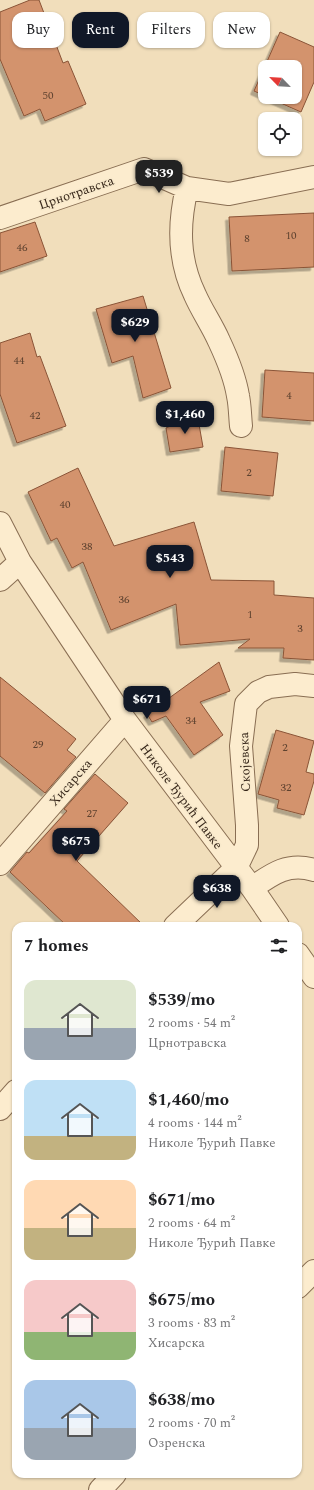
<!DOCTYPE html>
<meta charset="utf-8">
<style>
:root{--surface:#fff;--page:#f6f6f6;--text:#202124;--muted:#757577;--accent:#111827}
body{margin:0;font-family:Spectral,serif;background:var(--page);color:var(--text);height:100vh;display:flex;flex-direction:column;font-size:15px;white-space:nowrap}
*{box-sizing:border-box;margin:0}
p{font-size:13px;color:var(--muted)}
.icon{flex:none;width:22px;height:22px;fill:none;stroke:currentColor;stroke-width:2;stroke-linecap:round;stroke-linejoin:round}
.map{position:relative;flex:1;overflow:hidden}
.details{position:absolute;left:12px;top:922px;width:290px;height:556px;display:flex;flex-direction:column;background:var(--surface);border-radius:12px;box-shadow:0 1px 3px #0004}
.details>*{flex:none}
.banner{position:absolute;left:12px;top:12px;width:290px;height:36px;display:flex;gap:8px}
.needle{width:26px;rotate:295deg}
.controls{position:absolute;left:258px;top:60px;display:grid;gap:8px}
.controls a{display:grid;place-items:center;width:44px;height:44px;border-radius:8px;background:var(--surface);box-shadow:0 1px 3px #0004;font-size:20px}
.price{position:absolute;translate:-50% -34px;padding:0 9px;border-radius:8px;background:var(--accent);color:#fff;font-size:13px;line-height:26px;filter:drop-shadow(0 1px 2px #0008)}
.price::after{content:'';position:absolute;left:50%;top:24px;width:12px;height:9px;margin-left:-6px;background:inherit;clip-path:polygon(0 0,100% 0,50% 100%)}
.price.selected{background:#222;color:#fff}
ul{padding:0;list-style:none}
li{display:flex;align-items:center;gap:12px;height:100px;padding:0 12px}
li span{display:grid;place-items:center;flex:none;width:112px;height:80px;border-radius:12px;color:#555}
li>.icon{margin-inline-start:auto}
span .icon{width:48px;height:48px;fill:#fffc;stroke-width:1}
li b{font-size:17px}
h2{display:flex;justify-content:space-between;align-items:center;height:48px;padding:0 12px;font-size:17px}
.tag{padding:0 14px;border-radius:12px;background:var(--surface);box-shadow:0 1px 3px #0004;font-size:14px;line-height:36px}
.tag.selected{background:var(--accent);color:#fff}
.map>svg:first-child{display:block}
</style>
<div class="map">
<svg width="314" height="1490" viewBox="0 0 314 1490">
<defs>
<filter id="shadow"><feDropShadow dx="-3.5" dy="3.5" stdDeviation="0" flood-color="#0004"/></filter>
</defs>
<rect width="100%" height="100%" fill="#f1debb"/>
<!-- building -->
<path fill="#d3936d" stroke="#8a5437" filter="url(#shadow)" d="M 30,0 L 39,0 L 63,63 L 68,61 L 86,104 L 45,121 L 40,109 L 24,116 L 0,59 L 0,12 Z
M 280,32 L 314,47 L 314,82 L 301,112 L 267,97 L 295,97 L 295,67 L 265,67 L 265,96 L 254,91 Z
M 314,213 L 314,267 L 232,271 L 229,217 Z
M 35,222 L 47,256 L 0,272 L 0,233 Z
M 143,296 L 171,388 L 143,398 L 133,356 L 112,363 L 96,309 Z
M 30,333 L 37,357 L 40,356 L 66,426 L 17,443 L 0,394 L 0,343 Z
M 265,370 L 314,373 L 314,421 L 262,417 Z
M 197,413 L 203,447 L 170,452 L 166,428 Z
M 225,447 L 278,453 L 273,496 L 221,491 Z
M 78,468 L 114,546 L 194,522 L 211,580 L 274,581 L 274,595 L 314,598 L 314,660 L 283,658 L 284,648 L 238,648 L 250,639 L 180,645 L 176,604 L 111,630 L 83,562 L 72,568 L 57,538 L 51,541 L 28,492 Z
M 219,662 L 230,691 L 200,702 L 223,735 L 194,755 L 166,716 L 152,722 L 147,714 Z
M 0,677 L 76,739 L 67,750 L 76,757 L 45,793 L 0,756 Z
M 276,730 L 314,741 L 306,772 L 314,774 L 314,781 L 304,815 L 277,808 L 279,800 L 258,794 Z
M 95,774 L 128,803 L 77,861 L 144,926 L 67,926 L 10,872 L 27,852 L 29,853 L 67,811 L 64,809 Z"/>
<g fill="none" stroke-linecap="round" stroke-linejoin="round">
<!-- minor casing -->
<g stroke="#896e53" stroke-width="24">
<path id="minor" d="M 187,188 C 178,225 178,260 195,295 C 202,311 212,325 219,341 C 227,358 235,377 238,396 C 240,405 240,416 241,426
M 0,218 L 144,169 L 187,188 L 229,194 L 314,177
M 0,523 L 20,562 L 125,720 L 252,888 L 278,926
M 0,580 L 20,562
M 0,864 L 125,720
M 252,888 C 272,874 288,862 314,870
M 175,926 L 236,868 L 247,845 L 247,825 L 241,746 L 246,704 L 258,692 L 269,687 L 295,684 L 314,686
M 298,954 L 314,977
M 0,1109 L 16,1091
M 298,1287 L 314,1271
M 100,1490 L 115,1474"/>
</g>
<!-- minor -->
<use href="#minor" stroke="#fcecce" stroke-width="22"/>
</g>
<g text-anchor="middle" stroke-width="3" stroke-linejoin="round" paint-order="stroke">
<!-- number labels -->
<g font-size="11" fill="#5e422f">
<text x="48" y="99">50</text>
<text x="291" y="239">10</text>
<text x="247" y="242">8</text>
<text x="22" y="251">46</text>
<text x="19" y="364">44</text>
<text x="289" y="399">4</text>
<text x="35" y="419">42</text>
<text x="249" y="476">2</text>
<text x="65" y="508">40</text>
<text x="87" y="550">38</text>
<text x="124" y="603">36</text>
<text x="250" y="618">1</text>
<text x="300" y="632">3</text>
<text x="191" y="724">34</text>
<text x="38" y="748">29</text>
<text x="285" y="751">2</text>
<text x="286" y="791">32</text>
<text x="92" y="817">27</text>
</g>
<!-- street labels -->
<g font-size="13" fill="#37271a" stroke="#f8e9cb">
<text transform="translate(76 192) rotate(-19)" y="5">Црнотравска</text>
<text transform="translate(244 762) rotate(-92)" y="5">Скојевска</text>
<text transform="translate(70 782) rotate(-49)" y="5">Хисарска</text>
<text transform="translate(182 796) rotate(53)" y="5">Николе Ђурић Павке</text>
</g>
</g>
</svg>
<div class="controls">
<a><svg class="needle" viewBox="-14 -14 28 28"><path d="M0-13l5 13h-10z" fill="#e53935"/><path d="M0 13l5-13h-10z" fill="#757577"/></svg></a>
<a><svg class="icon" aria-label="locate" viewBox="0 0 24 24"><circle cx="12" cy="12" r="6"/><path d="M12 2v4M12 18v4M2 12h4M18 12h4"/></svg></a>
</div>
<b class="price selected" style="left:159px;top:194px">$539</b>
<b class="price" style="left:135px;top:343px">$629</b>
<b class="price" style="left:185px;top:435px">$1,460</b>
<b class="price" style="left:170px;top:579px">$543</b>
<b class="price" style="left:147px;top:720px">$671</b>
<b class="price" style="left:76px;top:862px">$675</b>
<b class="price" style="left:217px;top:909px">$638</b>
<div class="banner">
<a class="tag">Buy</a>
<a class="tag selected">Rent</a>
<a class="tag">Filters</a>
<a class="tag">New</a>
</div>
<section class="details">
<h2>7 homes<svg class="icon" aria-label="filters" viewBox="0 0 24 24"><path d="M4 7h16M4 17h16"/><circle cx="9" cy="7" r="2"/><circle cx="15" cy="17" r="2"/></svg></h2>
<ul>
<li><span style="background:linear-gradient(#dfe7d0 60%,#9aa5b1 0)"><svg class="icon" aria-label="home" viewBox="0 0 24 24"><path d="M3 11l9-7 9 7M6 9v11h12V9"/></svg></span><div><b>$539/mo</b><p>2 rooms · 54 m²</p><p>Црнотравска</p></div></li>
<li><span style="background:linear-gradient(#bfe0f5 70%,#c2b280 0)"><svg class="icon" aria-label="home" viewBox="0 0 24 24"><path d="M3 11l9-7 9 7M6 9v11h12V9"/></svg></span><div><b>$1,460/mo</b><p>4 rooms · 144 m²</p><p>Николе Ђурић Павке</p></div></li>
<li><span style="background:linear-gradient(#ffd9b3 60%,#c2b280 0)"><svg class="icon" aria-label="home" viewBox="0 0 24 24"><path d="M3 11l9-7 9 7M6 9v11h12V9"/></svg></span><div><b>$671/mo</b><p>2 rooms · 64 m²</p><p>Николе Ђурић Павке</p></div></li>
<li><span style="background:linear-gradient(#f6c9c9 65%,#8fb573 0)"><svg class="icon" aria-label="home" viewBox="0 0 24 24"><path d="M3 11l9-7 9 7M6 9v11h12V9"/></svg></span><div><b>$675/mo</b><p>3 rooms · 83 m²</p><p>Хисарска</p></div></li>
<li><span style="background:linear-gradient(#a9c7e8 60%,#9aa5b1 0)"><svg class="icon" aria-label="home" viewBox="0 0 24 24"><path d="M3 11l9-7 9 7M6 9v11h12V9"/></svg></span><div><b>$638/mo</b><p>2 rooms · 70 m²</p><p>Озренска</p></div></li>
</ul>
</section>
</div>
